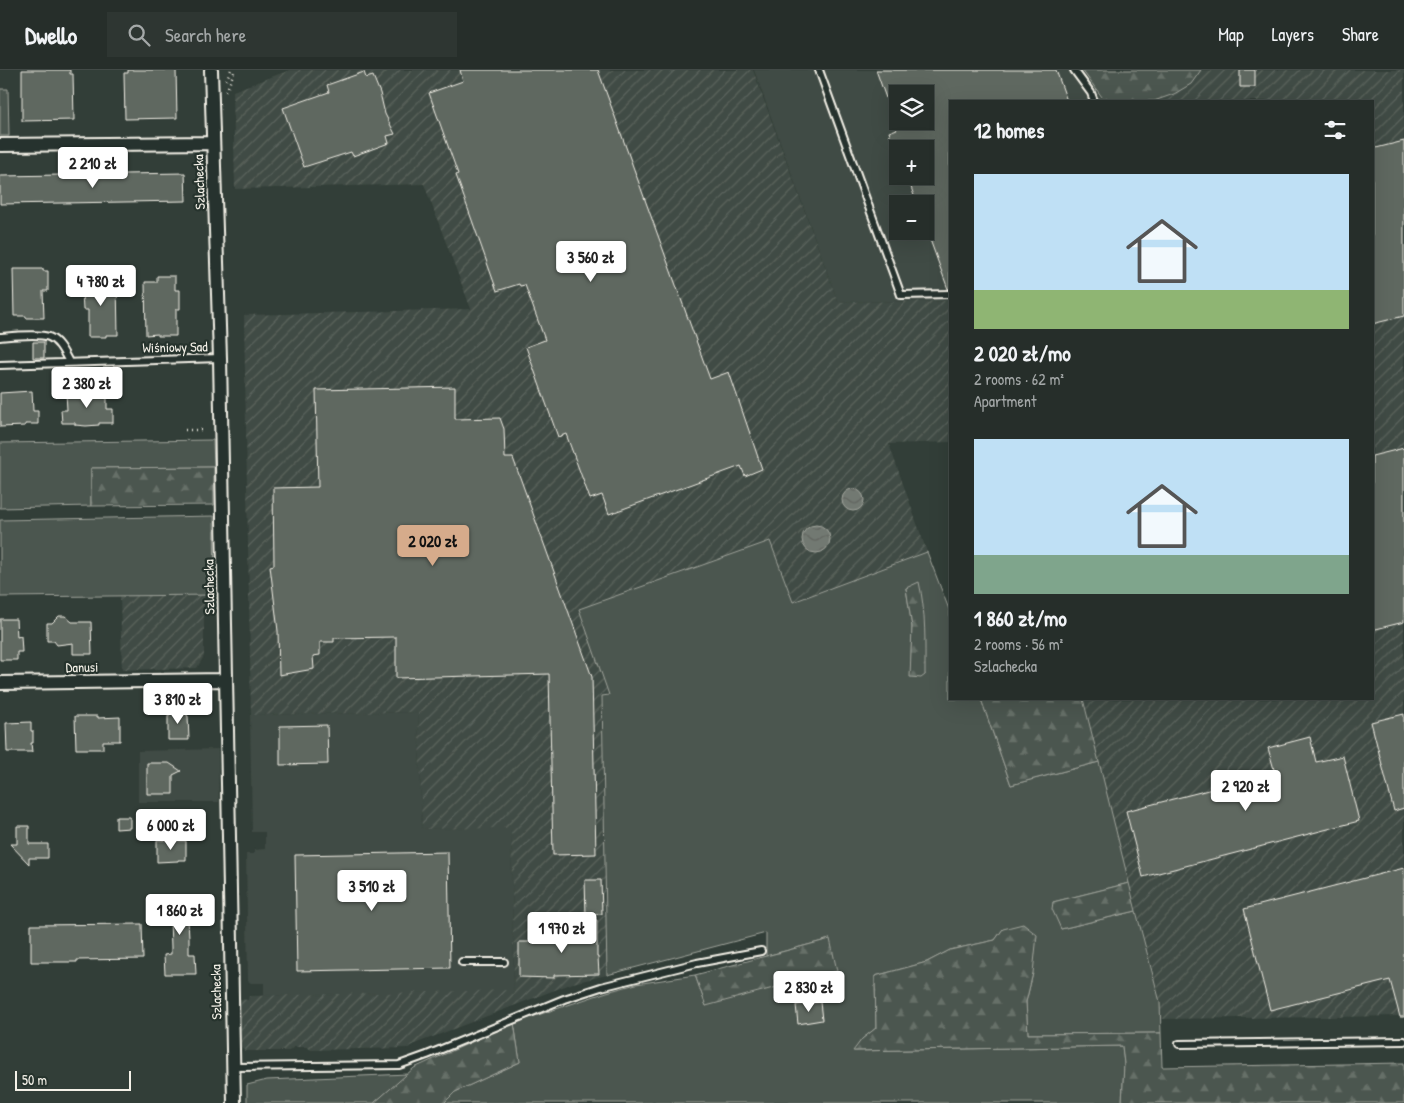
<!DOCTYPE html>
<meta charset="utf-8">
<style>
:root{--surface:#262e2a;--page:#2e3632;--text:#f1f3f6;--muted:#a4a8a8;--line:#424a47;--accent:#d6ab8b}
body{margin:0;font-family:"Patrick Hand",sans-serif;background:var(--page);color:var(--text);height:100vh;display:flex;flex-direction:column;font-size:19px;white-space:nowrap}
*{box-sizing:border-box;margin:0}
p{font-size:16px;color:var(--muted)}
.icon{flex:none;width:28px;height:28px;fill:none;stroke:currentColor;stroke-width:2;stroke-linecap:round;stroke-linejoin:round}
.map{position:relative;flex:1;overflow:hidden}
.details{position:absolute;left:949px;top:30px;width:425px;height:600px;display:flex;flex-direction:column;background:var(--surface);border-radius:0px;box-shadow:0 5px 20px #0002,0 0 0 1px var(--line)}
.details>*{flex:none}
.tools{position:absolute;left:889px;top:15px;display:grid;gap:10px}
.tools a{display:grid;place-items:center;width:45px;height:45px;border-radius:0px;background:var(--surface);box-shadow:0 5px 20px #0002,0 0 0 1px var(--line);font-size:25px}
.scale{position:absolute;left:15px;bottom:12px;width:116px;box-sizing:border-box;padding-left:5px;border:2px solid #f4f1e8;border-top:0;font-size:14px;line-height:18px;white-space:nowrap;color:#f4f1e8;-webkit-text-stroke:4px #26332d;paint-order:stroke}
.price{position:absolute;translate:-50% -42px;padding:0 11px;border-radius:5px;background:#fff;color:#222;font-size:16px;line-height:32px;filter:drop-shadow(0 1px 2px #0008)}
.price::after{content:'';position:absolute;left:50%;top:30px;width:15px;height:11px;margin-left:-8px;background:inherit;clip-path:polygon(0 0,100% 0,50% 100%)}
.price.selected{background:var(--accent);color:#111}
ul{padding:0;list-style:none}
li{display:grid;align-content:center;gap:10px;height:265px;padding:0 25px}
li span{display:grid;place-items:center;height:155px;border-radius:0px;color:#555}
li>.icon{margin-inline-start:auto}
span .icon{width:90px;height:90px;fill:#fffc;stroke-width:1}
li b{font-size:21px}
h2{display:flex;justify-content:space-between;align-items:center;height:60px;padding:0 25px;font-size:21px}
header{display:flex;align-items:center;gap:30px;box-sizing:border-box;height:70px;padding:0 25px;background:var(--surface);border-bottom:1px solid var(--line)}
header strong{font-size:24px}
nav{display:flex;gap:28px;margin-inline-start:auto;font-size:18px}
.search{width:350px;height:45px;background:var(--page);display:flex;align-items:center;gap:12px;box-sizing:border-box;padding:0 18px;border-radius:0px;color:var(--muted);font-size:19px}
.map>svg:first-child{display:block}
</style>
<header>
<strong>Dwello</strong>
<div class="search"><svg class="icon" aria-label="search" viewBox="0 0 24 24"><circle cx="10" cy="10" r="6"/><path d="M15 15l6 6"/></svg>Search here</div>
<nav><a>Map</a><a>Layers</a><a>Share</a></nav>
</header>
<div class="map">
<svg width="1404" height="1033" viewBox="0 0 1404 1033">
<defs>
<pattern id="industrial-furrows" width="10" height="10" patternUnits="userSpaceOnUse" patternTransform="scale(1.25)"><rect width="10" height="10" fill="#404b44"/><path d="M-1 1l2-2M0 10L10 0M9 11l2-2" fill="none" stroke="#5c655f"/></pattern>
<pattern id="forest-firs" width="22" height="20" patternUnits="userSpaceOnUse" patternTransform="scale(1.25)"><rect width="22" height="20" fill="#4c564f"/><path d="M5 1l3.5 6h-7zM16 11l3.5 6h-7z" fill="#666f68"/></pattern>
<pattern id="water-waves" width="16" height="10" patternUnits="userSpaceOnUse" patternTransform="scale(1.25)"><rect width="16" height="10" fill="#727972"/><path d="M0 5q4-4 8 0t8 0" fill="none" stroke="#60635e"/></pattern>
</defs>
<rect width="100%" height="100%" fill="#323e38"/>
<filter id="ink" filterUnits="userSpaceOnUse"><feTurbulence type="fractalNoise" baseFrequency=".02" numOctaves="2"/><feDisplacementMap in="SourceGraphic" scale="10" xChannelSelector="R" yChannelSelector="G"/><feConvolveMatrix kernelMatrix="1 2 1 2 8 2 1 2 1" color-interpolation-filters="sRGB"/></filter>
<g filter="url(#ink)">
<!-- built -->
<path fill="#404b44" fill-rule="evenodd" d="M 754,0 L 1082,0 L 1105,31 L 950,31 L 950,231 L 838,232 ZM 898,24 L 925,24 L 925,51 L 898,51 ZM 898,79 L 925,79 L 925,106 L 898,106 ZM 898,134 L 925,134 L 925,161 L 898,161 Z
M 418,642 L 422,759 L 511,757 L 514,921 L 264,926 L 264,913 L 251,913 L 248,911 L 246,784 L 254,784 L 254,780 L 265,779 L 265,762 L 252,762 L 250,645 Z
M 218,679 L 219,732 L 138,732 L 138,681 Z"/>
<!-- industrial -->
<path fill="url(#industrial-furrows)" d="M 290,0 L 753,0 L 838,232 L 950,231 L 950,372 L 889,374 L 927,482 L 793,532 L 769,471 L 609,626 L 602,626 L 607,905 L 573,913 L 417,973 L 408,978 L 311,980 L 307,977 L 294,977 L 289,981 L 245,981 L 241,978 L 240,929 L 248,930 L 249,926 L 514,920 L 511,758 L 422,759 L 418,642 L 251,645 L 244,245 L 471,239 L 424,114 L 235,119 L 233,21 Z
M 1082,0 L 1404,0 L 1404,946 L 1160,949 L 1160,932 L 1083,632 L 1083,629 L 1372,629 L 1372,31 L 1105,31 Z
M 120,525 L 204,525 L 204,586 L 197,598 L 122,600 Z"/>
<!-- green -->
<path fill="#4c564f" stroke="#a0a49c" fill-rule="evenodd" d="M 0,19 L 8,19 L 9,66 L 0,66 Z
M 213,370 L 214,397 L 91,398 L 91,436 L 0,438 L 0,373 Z
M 214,446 L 215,525 L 0,527 L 0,450 Z
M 770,471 L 793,532 L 927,482 L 950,542 L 950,629 L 981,629 L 1011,715 L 1099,692 L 1129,813 L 1053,832 L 1061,859 L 1136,841 L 1160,932 L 1161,963 L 1028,964 L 1026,932 L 1033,903 L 1003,859 L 995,870 L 950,880 L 927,892 L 875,906 L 876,958 L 862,969 L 854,981 L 1122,976 L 1124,994 L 1122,1033 L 444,1033 L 455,1022 L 520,992 L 514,953 L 607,922 L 636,914 L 695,905 L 706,936 L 830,869 L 766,886 L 766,863 L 607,905 L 602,626 L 609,625 L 579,539 ZM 906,518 L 925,605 L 911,590 L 912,557 Z
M 408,1004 L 374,1033 L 247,1033 L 247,1015 L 267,1010 Z"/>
<!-- forest -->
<path fill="url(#forest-firs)" stroke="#a0a49c" d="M 1082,0 L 1201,0 L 1191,14 L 1174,24 L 1154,31 L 1105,31 Z
M 214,397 L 214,435 L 91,436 L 91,398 Z
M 919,512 C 926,542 925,574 925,605 L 921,608 L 910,607 L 912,557 L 906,518 Z
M 981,629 L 1083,629 L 1099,692 L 1011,715 Z
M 1129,813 L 1136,841 L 1061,859 L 1052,839 L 1053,832 Z
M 1023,854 L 1037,865 L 1033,903 L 1026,932 L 1028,964 L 1161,963 L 1162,997 L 1404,993 L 1404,1033 L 1122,1033 L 1124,994 L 1122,976 L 853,981 L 862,969 L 876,958 L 875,906 L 927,892 L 950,880 L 995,870 L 1003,859 Z
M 830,869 L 837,901 L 706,936 L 695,905 Z
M 514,953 L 520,992 L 455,1022 L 444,1033 L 374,1033 L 414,998 Z"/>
<!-- water -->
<path fill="url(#water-waves)" stroke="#a6a9a1" d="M842 430a11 11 0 1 1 22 0a11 11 0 1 1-22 0Z
M802 469a14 14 0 1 1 28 0a14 14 0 1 1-28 0Z"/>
<!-- building -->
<path fill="#5f6861" stroke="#f4f1e8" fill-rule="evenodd" d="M 22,0 L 70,0 L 70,4 L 73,4 L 74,50 L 22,51 Z
M 128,0 L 176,0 L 177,48 L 125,49 L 124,3 L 128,3 Z
M 460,0 L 598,0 L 710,309 L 729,302 L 762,399 L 745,406 L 741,396 L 609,444 L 602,425 L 590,429 L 566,364 L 558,367 L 526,277 L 545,270 L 525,215 L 520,216 L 519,214 L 497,221 L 456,105 L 458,104 L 429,23 L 463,11 Z
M 876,0 L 1056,0 L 1067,31 L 950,31 L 950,219 L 948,219 L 925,156 L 925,134 L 917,134 L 907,106 L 925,106 L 925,79 L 897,79 L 896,76 L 894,77 L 889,62 L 897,59 ZM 898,24 L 925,24 L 925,51 L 898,51 Z
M 1240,0 L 1255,0 L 1255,17 L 1240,17 Z
M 364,2 L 366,8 L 373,6 L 380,23 L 385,44 L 395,64 L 387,66 L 389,73 L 353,86 L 351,82 L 304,97 L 283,38 L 329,22 L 327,15 Z
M 1404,71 L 1404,246 L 1372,254 L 1372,79 Z
M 185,103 L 186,131 L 0,134 L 0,106 Z
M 13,199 L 43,199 L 43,201 L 48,201 L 48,221 L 43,221 L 44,248 L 26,248 L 26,246 L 14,246 Z
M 157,206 L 175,206 L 175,220 L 180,220 L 180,239 L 176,239 L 176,266 L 158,266 L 158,264 L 146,265 L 145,212 L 157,212 Z
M 87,207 L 105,207 L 105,212 L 117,212 L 118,265 L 106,265 L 106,267 L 88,267 L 88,240 L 83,240 L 82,221 L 87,221 Z
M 33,272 L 44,272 L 44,288 L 33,288 Z
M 455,317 L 455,349 L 500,348 L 504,359 L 505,388 L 513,388 L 592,607 L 596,784 L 553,785 L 549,604 L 396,608 L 396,567 L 334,568 L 334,572 L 320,572 L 320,585 L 313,586 L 314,599 L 279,605 L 278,561 L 270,496 L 274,495 L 273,418 L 318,417 L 316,320 Z
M 107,320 L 107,339 L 113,339 L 113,353 L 99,353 L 99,355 L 86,356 L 75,355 L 75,353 L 62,353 L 61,340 L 67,340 L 66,322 Z
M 32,321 L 33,341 L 38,341 L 38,354 L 25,354 L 25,356 L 0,357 L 0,323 Z
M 1404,378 L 1404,552 L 1372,560 L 1372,386 Z
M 59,546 L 65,546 L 72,552 L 91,552 L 92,584 L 73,584 L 73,573 L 57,575 L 54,571 L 47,571 L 47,553 L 52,553 Z
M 0,549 L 16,549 L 17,567 L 21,566 L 22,582 L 17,582 L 17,590 L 0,590 Z
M 169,639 L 187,639 L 187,646 L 188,646 L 189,670 L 168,670 L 168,646 L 169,646 Z
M 1404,644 L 1404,738 L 1394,741 L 1371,652 Z
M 75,646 L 98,646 L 98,648 L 120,647 L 120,671 L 103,671 L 103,679 L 76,679 Z
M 31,652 L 31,661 L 33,661 L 33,673 L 31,673 L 32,682 L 7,682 L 6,653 Z
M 327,655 L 328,694 L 280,695 L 280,656 Z
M 1310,667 L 1316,692 L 1343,686 L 1359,751 L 1143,807 L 1126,741 L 1275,703 L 1268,678 Z
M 147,693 L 169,693 L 181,701 L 173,705 L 173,724 L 147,724 Z
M 116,747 L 130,747 L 130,758 L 116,759 Z
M 17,756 L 29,756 L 29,774 L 48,774 L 48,788 L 29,788 L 29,794 L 10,774 L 17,774 Z
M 157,770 L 186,771 L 186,790 L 178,790 L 178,791 L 157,792 Z
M 448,782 L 450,898 L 297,901 L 295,785 Z
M 1404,798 L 1404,947 L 1400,947 L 1390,910 L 1270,940 L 1244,839 Z
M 585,810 L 601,810 L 602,844 L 586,845 Z
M 163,829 L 194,829 L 195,848 L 188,849 L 189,868 L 189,884 L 195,884 L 196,904 L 165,904 L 164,885 L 171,884 L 171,877 L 170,849 L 164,849 Z
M 570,850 L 597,850 L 597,887 L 598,887 L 599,904 L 554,905 L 554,908 L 519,907 L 519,872 L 571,872 Z
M 142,854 L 143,889 L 77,890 L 77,892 L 31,892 L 31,855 Z
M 820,932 L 822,950 L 798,954 L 796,935 Z"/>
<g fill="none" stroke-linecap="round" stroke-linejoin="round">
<!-- service casing -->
<g stroke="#f4f1e8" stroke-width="10">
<path id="service" d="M 819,0 L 901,225 L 950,224
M 1074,0 L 1091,23 L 1094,31
M 0,267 C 12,266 39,263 49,267 C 59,271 64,283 69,292
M 0,295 L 220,288
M 462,892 L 504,892
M 1179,974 L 1404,971
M 233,997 L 399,995 L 427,985 L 564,929 L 601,917 L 697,893 L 761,881"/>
</g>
<!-- minor casing -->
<g stroke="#f4f1e8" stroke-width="16">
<path id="minor" d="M 211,0 L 220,288 L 234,1033
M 0,75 L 213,73
M 0,613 L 225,610"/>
</g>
<!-- path -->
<path stroke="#f4f1e8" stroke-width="2.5" stroke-dasharray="1 4" stroke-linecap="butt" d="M 226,10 L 231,0
M 225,21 L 228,17 L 235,0
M 185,360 L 204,360"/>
<!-- service -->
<use href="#service" stroke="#26332d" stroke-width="6"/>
<!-- minor -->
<use href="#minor" stroke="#26332d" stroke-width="12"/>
</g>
</g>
<g text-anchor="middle" stroke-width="4.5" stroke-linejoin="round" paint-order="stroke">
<!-- street labels -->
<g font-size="14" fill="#f4f1e8" stroke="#26332d">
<text transform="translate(199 112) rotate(-92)" y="5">Szlachecka</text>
<text transform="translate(175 277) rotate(-1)" y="5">Wiśniowy Sad</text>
<text transform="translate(209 517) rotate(-91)" y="5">Szlachecka</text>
<text transform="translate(82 597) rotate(-1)" y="5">Danusi</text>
<text transform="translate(216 922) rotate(-91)" y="5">Szlachecka</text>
</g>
</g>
</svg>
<div class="tools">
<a><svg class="icon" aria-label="layers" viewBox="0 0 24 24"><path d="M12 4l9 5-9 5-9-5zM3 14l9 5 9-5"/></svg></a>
<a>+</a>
<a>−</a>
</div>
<div class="scale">50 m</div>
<b class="price" style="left:93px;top:119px">2 210 zł</b>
<b class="price" style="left:591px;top:213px">3 560 zł</b>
<b class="price" style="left:101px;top:237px">4 780 zł</b>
<b class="price" style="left:87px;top:339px">2 380 zł</b>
<b class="price selected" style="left:433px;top:497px">2 020 zł</b>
<b class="price" style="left:178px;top:655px">3 810 zł</b>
<b class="price" style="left:1246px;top:742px">2 920 zł</b>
<b class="price" style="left:171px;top:781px">6 000 zł</b>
<b class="price" style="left:372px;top:842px">3 510 zł</b>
<b class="price" style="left:180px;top:866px">1 860 zł</b>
<b class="price" style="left:562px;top:884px">1 970 zł</b>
<b class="price" style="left:809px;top:943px">2 830 zł</b>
<section class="details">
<h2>12 homes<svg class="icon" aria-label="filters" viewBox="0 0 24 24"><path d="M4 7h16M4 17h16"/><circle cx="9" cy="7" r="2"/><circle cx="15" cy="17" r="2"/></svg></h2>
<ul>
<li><span style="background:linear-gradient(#bfe0f5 75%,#8fb573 0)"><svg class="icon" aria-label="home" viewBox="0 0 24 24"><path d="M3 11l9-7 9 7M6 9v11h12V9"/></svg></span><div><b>2 020 zł/mo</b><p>2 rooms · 62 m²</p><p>Apartment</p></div></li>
<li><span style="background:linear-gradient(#bfe0f5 75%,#7fa58c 0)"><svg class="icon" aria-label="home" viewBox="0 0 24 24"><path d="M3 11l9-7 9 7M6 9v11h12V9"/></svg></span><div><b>1 860 zł/mo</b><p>2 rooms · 56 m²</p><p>Szlachecka</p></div></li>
</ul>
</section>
</div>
